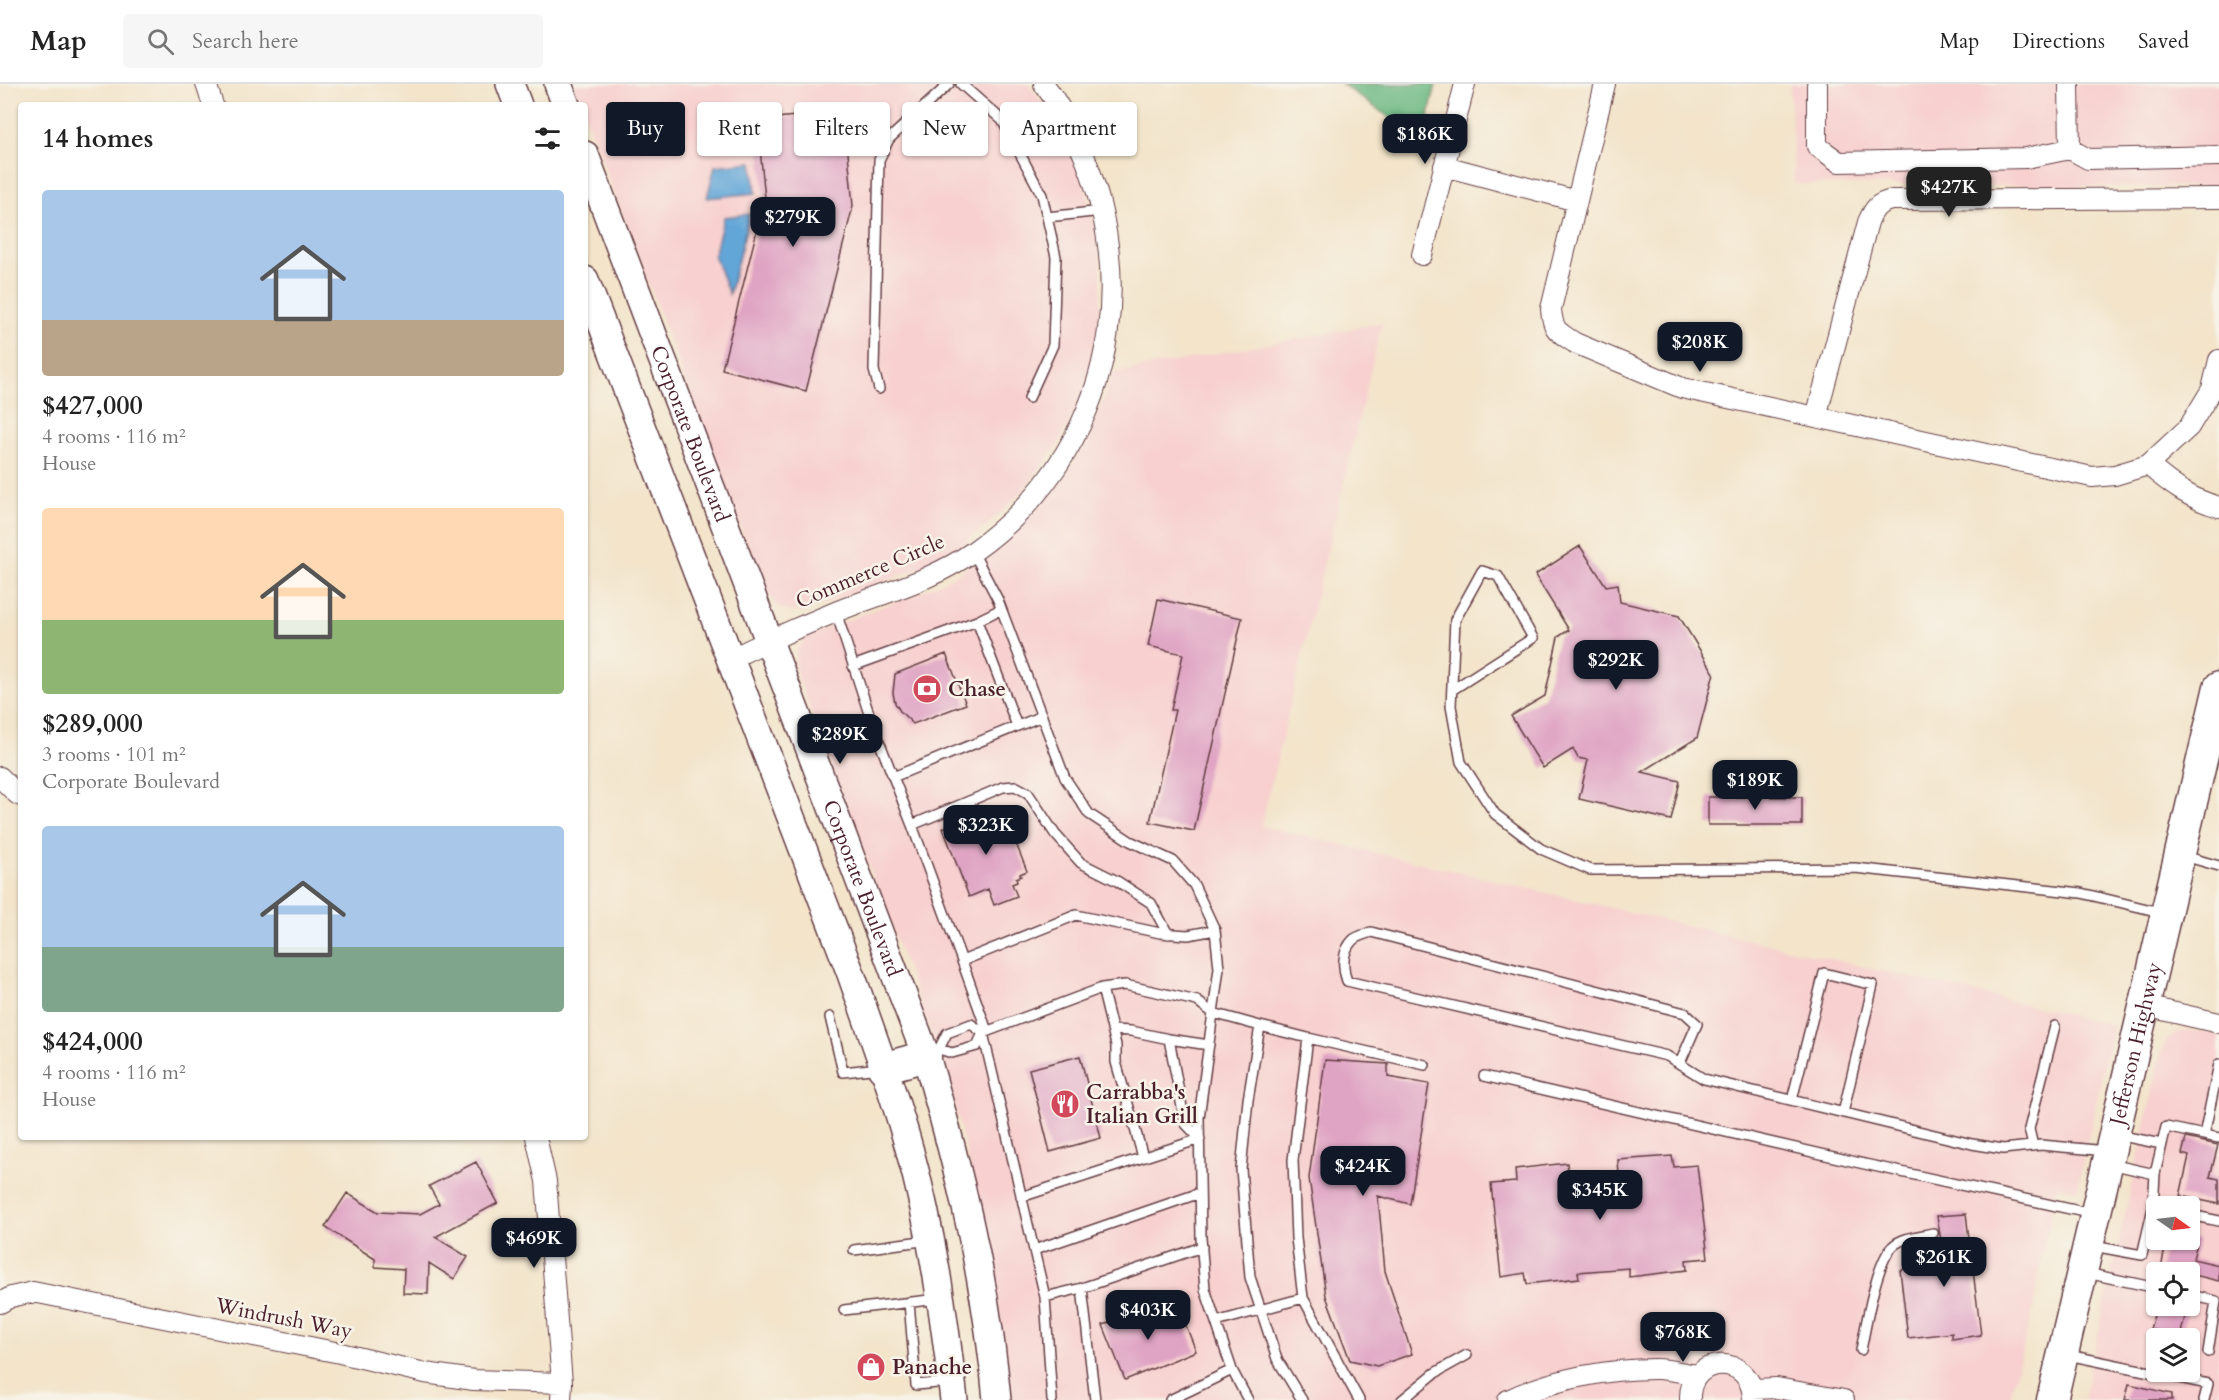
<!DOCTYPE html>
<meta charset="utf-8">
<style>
:root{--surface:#fff;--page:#f6f6f6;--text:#222;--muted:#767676;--line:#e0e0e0;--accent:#111827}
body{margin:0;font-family:Cardo,serif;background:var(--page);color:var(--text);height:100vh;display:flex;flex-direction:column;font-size:22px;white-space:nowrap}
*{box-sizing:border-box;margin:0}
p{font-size:20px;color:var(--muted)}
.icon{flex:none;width:33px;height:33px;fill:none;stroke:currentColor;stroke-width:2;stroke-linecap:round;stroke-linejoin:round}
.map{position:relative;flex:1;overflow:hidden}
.details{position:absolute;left:18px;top:18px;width:570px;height:1038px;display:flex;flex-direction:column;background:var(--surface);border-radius:6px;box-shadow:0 2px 4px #0004}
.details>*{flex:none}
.guide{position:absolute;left:606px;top:18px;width:570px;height:54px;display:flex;gap:12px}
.needle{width:39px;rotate:104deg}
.fabs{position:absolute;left:2146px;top:1112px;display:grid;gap:12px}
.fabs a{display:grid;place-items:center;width:54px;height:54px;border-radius:6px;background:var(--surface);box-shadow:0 2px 4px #0004;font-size:30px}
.price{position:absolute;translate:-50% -51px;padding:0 14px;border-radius:12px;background:var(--accent);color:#fff;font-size:20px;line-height:39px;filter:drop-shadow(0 2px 3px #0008)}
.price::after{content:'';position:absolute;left:50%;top:36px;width:18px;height:14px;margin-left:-9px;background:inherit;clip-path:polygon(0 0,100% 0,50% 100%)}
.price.current{background:#222;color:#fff}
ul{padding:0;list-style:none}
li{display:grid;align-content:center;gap:12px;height:318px;padding:0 24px}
li span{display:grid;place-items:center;height:186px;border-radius:6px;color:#555}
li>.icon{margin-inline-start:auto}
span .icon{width:108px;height:108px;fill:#fffc;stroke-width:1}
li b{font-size:26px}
h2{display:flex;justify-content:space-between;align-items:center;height:72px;padding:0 24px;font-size:26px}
.pill{padding:0 21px;border-radius:6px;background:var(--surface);box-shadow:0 2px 4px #0004;font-size:21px;line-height:54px}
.pill.current{background:var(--accent);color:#fff}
header{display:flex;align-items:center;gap:36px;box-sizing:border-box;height:84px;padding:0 30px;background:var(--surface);border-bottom:2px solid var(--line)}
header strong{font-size:28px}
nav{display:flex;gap:33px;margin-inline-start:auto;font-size:21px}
.search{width:420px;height:54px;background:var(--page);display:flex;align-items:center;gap:15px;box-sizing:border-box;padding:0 21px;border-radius:6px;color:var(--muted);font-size:22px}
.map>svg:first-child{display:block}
</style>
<header>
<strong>Map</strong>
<div class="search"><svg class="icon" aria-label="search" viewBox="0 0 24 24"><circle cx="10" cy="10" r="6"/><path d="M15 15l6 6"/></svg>Search here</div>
<nav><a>Map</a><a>Directions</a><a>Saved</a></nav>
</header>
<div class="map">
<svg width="2219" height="1316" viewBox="0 0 2219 1316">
<rect width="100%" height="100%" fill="#f7f3e8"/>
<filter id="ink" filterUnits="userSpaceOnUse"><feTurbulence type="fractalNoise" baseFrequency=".0167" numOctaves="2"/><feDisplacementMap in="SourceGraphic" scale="12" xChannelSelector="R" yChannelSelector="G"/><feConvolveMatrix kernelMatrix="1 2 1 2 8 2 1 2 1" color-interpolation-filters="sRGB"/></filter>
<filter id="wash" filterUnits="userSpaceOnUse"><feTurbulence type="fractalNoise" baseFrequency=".008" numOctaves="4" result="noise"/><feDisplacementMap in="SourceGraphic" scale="24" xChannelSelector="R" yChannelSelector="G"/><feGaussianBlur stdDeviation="1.35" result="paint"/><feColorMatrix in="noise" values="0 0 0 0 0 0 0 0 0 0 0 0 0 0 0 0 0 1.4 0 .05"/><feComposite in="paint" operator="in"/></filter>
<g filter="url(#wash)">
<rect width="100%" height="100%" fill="#f3e4ca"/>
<!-- built -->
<path fill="#f7d0cf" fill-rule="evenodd" d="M 573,0 L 1028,0 L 1053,33 L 1069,61 L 1082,90 L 1098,159 L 1101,184 L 1100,239 L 1086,297 L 1076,323 L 1059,359 L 1024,406 L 985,443 L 960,462 L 934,477 L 905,490 L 802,528 L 789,528 L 777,522 L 764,504 L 585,32 L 585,21 L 581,21 Z
M 1790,0 L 2219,0 L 2219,103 L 1794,100 Z
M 1382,239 L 1261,742 L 2113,941 L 2077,1106 L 2058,1102 L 2040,1181 L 2034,1222 L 2009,1316 L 1011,1316 L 999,1222 L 984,1141 L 948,994 L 796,588 L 795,576 L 797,566 L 805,554 L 812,550 L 925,506 L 949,495 L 1006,457 L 1059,401 L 1088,355 L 1113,289 Z
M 2188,946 L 2219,950 L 2219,1316 L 2083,1316 L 2161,970 L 2168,954 L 2178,948 ZM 2157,1122 L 2190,1122 L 2190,1155 L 2157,1155 ZM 2157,1188 L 2190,1188 L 2190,1221 L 2157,1221 ZM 2157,1254 L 2190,1254 L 2190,1287 L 2157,1287 Z"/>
<!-- forest -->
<path fill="#6cb882" stroke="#5b6c56" stroke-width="1.5" d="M 1342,0 L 1436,0 L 1423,57 Z"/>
<!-- water -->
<path fill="#62a6d7" stroke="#566281" stroke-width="1.5" d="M 752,78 L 756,109 L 707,114 L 715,82 Z
M 750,130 L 729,210 L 714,171 L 724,133 Z"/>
<g id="blocks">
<!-- building -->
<path fill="#dfa3c3" d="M 844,27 L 853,122 L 806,307 L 722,285 L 765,114 L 757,36 Z
M 1580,462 L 1606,502 L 1618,500 L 1620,518 L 1679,532 L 1714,589 L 1697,654 L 1642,688 L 1680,697 L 1671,736 L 1579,715 L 1588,676 L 1578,674 L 1573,665 L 1543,684 L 1511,632 L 1545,612 L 1558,553 L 1569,546 L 1535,491 Z
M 1158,515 L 1242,534 L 1194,747 L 1150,738 L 1175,626 L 1171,626 L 1183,570 L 1148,562 Z
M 946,570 L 966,620 L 913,640 L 900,627 L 895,619 L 893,609 L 895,590 Z
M 1708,713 L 1802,713 L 1802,741 L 1708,741 Z
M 996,724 L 1004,744 L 1009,742 L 1027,787 L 1020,790 L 1021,792 L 1016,794 L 1017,798 L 1012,800 L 1017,812 L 994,821 L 988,805 L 969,813 L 943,744 Z
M 1080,972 L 1101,1054 L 1050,1068 L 1029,985 Z
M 1325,976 L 1388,980 L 1388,993 L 1429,1000 L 1410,1120 L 1378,1112 L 1385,1187 L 1412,1270 L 1377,1282 L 1350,1276 L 1326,1212 L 1309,1094 Z
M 2186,1054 L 2218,1061 L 2210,1093 L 2219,1095 L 2219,1120 L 2180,1112 L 2189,1072 L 2182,1070 Z
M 1672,1072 L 1674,1083 L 1697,1081 L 1708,1174 L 1686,1176 L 1687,1186 L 1629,1193 L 1629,1184 L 1578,1188 L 1579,1194 L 1527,1200 L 1525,1189 L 1501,1193 L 1491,1100 L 1516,1098 L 1515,1085 L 1567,1079 L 1569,1095 L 1619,1091 L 1618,1076 Z
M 476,1078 L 498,1119 L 435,1153 L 468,1173 L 454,1195 L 429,1179 L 428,1210 L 403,1209 L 404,1185 L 375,1183 L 375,1175 L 325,1143 L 347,1109 L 378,1128 L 420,1130 L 439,1120 L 429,1102 Z
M 1966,1130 L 1981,1251 L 1952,1255 L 1952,1249 L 1908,1254 L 1900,1186 L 1944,1176 L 1937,1132 Z
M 2167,1155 L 2198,1155 L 2193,1175 L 2219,1181 L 2219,1197 L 2190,1190 L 2190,1188 L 2161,1184 Z
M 2157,1221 L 2188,1221 L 2180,1253 L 2150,1245 Z
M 1148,1224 L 1152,1234 L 1179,1224 L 1196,1267 L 1125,1296 L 1103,1241 Z
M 2129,1300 L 2172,1310 L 2172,1316 L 2125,1316 Z"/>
</g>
</g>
<g filter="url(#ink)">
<use href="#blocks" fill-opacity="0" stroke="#633d43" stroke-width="1.5"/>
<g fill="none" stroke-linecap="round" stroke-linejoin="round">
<!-- lane casing -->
<g stroke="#633d43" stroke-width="12">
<path id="lane" d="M 961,0 L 1002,36 L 1042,111 L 1047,133 L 1056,173 L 1053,261 L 1029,314
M 1047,133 L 1102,127
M 879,305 L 874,286 L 879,76 L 889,55 L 949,0
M 973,468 L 998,516 L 1065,694 L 1089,730 L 1130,757 L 1173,777 L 1194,801 L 1215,846 L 1219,884 L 1199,1034 L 1201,1154 L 1205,1205 L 1232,1286 L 1248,1316
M 1001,525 L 977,537 L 1017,642
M 836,528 L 872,639 L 912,741
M 853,582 L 977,537
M 1452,606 L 1533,554 L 1498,492 L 1482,487 L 1455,536 L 1451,622 L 1461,678 L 1495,730 L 1541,765 L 1590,786 L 1855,784 L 2081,809 L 2164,829
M 893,693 L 1042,632
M 2184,772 L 2219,782
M 962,877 L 912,741 L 1003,703 L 1015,702 L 1028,709 L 1055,750 L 1081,779 L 1117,797 L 1151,819 L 1168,850
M 1102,904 L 1116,961 L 1116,978 L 1143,1073
M 830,933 L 843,988 L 880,984
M 1260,942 L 1308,954 L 1293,1076 L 1296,1154 L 1303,1214
M 1112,946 L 1131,947 L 1169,955
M 987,947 L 962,877 L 1076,831 L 1160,849 L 1188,851 L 1215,846
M 1308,954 L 1425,981
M 928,971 L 939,965 L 947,949 L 971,940 L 983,949 L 977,962 L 952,969 L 939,965
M 1680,979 L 1697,940 L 1685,929 L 1371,848 C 1366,850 1357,852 1353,856 C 1342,867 1342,884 1347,897 L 1667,972 L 1704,995 L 1972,1060 L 2003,1065 L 2041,1061 L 2107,1067
M 2219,980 L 2204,1051 L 2219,1054
M 1484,992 L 1860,1079 L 2093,1130
M 1792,1016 L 1824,889 L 1873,901 L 1843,1029
M 2117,1051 L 2162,1060
M 2033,1062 L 2029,1045 L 2055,942
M 2110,1080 L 2155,1090
M 1021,1113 L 1200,1055 L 1185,1039 L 1169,955 L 1209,961
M 2153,1124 L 2155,1090 L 2166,1043 L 2204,1051
M 2190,1131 L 2219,1137
M 2093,1162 L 2142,1171 L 2153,1124 L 2157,1125
M 854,1166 L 929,1156
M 1034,1166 L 1200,1109
M 2086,1189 L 2157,1204
M 1082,1204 L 1202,1163
M 2190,1211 L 2216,1217 L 2208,1268
M 1045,1213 L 1082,1204 L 1095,1316
M 909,1218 L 916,1301 L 948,1298
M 844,1226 L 938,1215
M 1216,1238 L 1303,1214 L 1359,1316
M 1861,1266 C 1866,1242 1876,1178 1893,1162 C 1903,1153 1920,1152 1933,1149
M 2068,1271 L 2208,1300 L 2204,1316
M 1052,1316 L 1045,1213 L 983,949 L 1102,904 L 1125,901 L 1197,917 L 1213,929 L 1260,942 L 1248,1016 L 1241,1085 L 1250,1193 L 1277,1275 L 1302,1316
M 1170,1316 L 1232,1286
M 1402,1316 L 1435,1289 L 1467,1271"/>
</g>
<!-- street casing -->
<g stroke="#633d43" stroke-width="22">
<path id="street" d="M 206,0 L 213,21
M 1605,0 L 1551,225 C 1553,247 1557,247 1575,259 L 1682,304 L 2092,393 L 2115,391 L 2148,381 C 2170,400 2190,415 2219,423
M 1817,0 L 1817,62 L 1839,78 L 2026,74 L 2070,65
M 2069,0 L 2070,65 L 2088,75 L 2219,72
M 1444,82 L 1577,117
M 1422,171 L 1465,0
M 1816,333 L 1868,138 C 1874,124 1878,119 1892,116 L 2219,114
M 2148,381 L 2189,343 L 2212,305 L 2219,276
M 730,575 C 765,558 801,542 838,527 C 883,509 934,496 974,467 C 1129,357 1152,151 1044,0
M 0,693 L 17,710 L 21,712
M 2145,922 L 2219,939
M 536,1053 L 546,1097 L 562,1299 L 561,1316
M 0,1219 L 11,1213 L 33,1208 L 340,1269 L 425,1289 L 474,1296 L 562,1299
M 1753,1305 L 1777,1304 L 1844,1316
M 1508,1316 C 1553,1295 1606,1285 1656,1285 C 1669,1285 1684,1289 1697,1291
M 1690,1316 C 1688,1270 1753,1268 1753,1316"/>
</g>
<!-- secondary casing -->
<g stroke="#633d43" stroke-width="30">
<g id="secondary">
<path d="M 510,0 L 518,21"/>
<path d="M 558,0 L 566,21"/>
<path id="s1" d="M 585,71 L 926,972 C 959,1085 987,1198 997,1316"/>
<path d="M 585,196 L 851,890 C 871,947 893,1005 909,1064 C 932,1146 944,1231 954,1316"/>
</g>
</g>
<!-- primary casing -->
<g stroke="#633d43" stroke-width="33">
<g id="primary">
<path d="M 883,984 L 926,972"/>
<path id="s2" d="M 2052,1316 L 2219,603"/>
</g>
</g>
<!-- lane -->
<use href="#lane" stroke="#fff" stroke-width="9"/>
<!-- street -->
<use href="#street" stroke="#fff" stroke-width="20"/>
<!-- secondary -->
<use href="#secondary" stroke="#fff" stroke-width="27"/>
<!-- primary -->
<use href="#primary" stroke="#fff" stroke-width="30"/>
</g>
</g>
<!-- icons -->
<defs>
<g id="bank-disc" transform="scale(1.5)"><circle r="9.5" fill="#d1495b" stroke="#f7f3e8"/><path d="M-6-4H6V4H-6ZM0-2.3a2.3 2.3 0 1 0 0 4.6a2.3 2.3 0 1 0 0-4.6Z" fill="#fff"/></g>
<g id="restaurant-disc" transform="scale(1.5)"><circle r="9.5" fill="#d1495b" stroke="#f7f3e8"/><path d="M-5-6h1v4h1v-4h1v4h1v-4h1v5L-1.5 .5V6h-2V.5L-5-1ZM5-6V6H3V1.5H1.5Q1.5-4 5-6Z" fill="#fff"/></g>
<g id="shop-disc" transform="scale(1.5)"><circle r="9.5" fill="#d1495b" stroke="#f7f3e8"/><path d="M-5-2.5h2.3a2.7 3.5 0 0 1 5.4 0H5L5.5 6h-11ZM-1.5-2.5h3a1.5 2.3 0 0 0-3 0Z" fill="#fff"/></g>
</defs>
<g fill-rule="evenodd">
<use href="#bank-disc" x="927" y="605"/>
<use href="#restaurant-disc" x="1065" y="1020"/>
<use href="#shop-disc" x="871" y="1283"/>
</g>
<g text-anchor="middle" stroke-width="5" stroke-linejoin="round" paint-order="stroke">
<!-- street labels -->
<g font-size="21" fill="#4a1f2b" stroke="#f7f3e8">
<text dy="7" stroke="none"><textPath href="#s1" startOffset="298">Corporate Boulevard</textPath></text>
<text transform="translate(870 487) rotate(-23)" y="7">Commerce Circle</text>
<text dy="7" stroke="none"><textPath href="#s1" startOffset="784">Corporate Boulevard</textPath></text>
<text dy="7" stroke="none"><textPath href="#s2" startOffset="366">Jefferson Highway</textPath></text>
<text transform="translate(284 1234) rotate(11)" y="7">Windrush Way</text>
</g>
<!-- poi labels -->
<g font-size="21" font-weight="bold" fill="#4a1f2b" stroke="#f7f3e8" text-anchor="start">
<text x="948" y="612">Chase</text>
<text x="1086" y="1015">Carrabba's<tspan x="1086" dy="24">Italian Grill</tspan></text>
<text x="892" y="1290">Panache</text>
</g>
</g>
</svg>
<div class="fabs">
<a><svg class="needle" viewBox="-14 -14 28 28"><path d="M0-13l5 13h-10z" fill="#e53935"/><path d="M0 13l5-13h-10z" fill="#767676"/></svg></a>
<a><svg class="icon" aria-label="locate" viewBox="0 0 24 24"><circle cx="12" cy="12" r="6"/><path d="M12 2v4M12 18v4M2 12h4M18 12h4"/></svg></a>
<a><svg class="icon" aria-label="layers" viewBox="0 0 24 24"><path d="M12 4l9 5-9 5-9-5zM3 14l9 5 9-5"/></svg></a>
</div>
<b class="price" style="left:1425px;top:81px">$186K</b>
<b class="price current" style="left:1949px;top:134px">$427K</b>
<b class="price" style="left:793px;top:164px">$279K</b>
<b class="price" style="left:1700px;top:289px">$208K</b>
<b class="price" style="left:1616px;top:607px">$292K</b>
<b class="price" style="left:840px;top:681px">$289K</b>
<b class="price" style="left:1755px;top:727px">$189K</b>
<b class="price" style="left:986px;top:772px">$323K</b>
<b class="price" style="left:1363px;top:1113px">$424K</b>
<b class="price" style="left:1600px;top:1137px">$345K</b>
<b class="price" style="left:534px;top:1185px">$469K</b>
<b class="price" style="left:1944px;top:1204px">$261K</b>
<b class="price" style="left:1148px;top:1257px">$403K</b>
<b class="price" style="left:1683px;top:1279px">$768K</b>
<div class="guide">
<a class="pill current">Buy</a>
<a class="pill">Rent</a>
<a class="pill">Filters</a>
<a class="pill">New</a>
<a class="pill">Apartment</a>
</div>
<section class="details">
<h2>14 homes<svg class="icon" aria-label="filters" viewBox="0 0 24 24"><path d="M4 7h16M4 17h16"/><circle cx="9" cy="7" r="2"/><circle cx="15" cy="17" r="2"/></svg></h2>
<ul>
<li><span style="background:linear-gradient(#a9c7e8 70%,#b9a48a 0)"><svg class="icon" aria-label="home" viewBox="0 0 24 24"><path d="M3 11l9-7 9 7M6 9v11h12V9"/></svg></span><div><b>$427,000</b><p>4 rooms · 116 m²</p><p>House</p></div></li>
<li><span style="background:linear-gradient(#ffd9b3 60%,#8fb573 0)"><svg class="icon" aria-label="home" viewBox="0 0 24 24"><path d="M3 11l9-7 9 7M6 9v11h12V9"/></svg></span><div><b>$289,000</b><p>3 rooms · 101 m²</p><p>Corporate Boulevard</p></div></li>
<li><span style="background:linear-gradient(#a9c7e8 65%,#7fa58c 0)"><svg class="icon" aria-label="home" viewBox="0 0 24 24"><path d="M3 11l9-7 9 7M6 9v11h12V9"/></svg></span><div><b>$424,000</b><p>4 rooms · 116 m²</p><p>House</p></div></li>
</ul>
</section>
</div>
